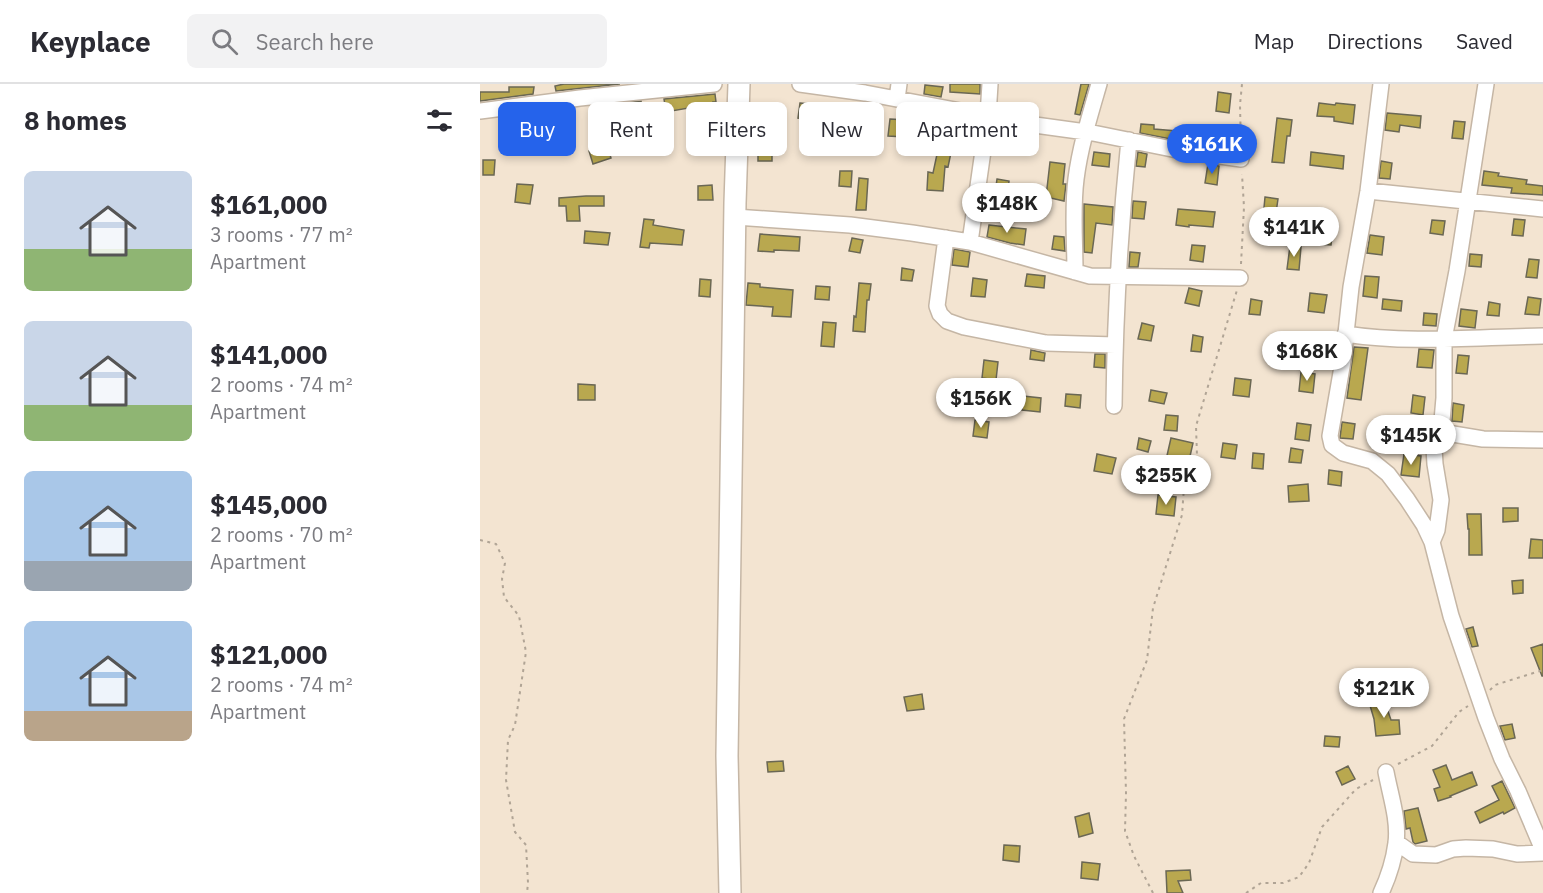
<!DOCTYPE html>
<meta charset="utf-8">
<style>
:root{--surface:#fff;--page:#f2f2f3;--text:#2b2b33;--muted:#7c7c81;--line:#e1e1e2;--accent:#2563eb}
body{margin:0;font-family:"IBM Plex Sans",sans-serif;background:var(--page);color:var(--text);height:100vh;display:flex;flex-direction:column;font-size:22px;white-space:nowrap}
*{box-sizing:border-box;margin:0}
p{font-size:20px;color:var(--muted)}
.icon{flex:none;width:33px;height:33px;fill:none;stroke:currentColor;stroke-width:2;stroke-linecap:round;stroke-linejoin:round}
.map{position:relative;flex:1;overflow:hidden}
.details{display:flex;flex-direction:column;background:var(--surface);width:480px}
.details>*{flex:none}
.hud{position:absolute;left:18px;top:18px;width:570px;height:54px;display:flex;gap:12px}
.price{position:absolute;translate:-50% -51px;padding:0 14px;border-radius:21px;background:#fff;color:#222;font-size:20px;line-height:39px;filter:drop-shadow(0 2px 3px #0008)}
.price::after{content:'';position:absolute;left:50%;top:36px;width:18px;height:14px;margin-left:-9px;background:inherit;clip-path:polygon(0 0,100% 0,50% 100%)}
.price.selected{background:var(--accent);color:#fff}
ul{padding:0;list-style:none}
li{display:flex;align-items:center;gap:18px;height:150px;padding:0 24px}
li span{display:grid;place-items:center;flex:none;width:168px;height:120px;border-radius:9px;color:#555}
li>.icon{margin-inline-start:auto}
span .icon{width:72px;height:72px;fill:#fffc;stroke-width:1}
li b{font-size:26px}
h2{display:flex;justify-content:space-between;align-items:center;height:72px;padding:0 24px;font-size:26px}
.pill{padding:0 21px;border-radius:9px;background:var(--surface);box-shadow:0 3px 9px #0003;font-size:21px;line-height:54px}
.pill.selected{background:var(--accent);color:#fff}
header{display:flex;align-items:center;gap:36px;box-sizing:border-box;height:84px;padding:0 30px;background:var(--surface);border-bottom:2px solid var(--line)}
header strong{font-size:28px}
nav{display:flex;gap:33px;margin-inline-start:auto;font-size:21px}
.search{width:420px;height:54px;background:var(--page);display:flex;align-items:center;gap:15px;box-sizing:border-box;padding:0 21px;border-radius:9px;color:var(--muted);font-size:22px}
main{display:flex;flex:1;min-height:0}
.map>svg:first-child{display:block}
</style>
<header>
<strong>Keyplace</strong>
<div class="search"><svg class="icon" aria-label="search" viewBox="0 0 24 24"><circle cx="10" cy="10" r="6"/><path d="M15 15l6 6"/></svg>Search here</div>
<nav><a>Map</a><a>Directions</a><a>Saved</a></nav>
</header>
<main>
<section class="details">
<h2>8 homes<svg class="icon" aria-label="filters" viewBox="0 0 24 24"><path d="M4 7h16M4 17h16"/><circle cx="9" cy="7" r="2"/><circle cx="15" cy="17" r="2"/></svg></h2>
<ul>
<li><span style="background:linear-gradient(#c9d6e8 65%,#8fb573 0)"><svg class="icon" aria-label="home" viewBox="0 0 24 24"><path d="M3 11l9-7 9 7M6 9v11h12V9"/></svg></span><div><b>$161,000</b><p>3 rooms · 77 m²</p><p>Apartment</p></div></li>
<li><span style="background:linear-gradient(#c9d6e8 70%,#8fb573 0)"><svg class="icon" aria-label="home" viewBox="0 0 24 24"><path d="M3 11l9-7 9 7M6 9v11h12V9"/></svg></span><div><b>$141,000</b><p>2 rooms · 74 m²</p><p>Apartment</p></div></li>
<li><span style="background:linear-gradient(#a9c7e8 75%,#9aa5b1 0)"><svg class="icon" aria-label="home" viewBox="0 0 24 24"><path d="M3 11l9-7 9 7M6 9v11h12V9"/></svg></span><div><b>$145,000</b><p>2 rooms · 70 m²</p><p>Apartment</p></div></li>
<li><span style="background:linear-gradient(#a9c7e8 75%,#b9a48a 0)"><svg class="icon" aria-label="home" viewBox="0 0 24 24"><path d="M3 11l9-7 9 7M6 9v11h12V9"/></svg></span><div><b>$121,000</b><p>2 rooms · 74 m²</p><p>Apartment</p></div></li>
</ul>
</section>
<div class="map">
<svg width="1063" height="809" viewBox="0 0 1063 809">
<rect width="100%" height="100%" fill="#f3e4d1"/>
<!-- building -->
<path fill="#b9a84f" stroke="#6a6754" stroke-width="1.5" d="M 84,0 L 140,0 L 76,7 L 75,2 Z
M 470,0 L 500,0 L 500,10 L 470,8 Z
M 601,0 L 609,0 L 600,31 L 595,30 Z
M 445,1 L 463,3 L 461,13 L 444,10 Z
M 29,3 L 54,3 L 53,10 L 0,17 L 0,8 L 29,8 Z
M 738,8 L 751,10 L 749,29 L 736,27 Z
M 235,10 L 236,18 L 233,18 L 238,43 L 219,47 L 214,23 L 186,28 L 184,15 Z
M 161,17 L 163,32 L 129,39 L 133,57 L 121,60 L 116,39 L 113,39 L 111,23 Z
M 320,19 L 341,21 L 338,37 L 318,34 Z
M 839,19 L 855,21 L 856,19 L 875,21 L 873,40 L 854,37 L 854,33 L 837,32 Z
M 369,22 L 386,23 L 385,40 L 379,40 L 378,60 L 357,59 L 358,47 L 368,48 Z
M 907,29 L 941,32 L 940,44 L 920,41 L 919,48 L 905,46 Z
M 455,34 L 474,36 L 494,39 L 493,61 L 473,59 L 468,83 L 465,82 L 463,107 L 447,106 L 448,88 L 453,89 L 459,61 L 453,60 Z
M 797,34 L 812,36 L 810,52 L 807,52 L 804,79 L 792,78 Z
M 410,35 L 426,36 L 425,53 L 408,52 Z
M 974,37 L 985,38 L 983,55 L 972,54 Z
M 661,40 L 674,41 L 674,45 L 697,47 L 696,56 L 660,49 Z
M 732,48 L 745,50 L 744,63 L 730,61 Z
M 524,52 L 538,53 L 537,69 L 523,67 Z
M 127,61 L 131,74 L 113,80 L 109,67 Z
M 278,61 L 292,61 L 292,77 L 278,77 Z
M 614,68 L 630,70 L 629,83 L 612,81 Z
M 658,68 L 667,70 L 665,83 L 656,82 Z
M 831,68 L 864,72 L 863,85 L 830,81 Z
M 3,76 L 15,76 L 14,91 L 3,91 Z
M 901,77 L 912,79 L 910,95 L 899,94 Z
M 570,78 L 585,80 L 583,100 L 586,100 L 584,117 L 566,113 Z
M 728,80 L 739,82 L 737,101 L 725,99 Z
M 360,87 L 372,87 L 371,103 L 359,102 Z
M 1004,87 L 1019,89 L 1018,92 L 1047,96 L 1046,100 L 1063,102 L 1063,111 L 1031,109 L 1032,104 L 1002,101 Z
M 379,94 L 388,95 L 386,126 L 376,126 Z
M 517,95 L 529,97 L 527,114 L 535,114 L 534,125 L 513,124 Z
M 37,100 L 53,101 L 50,120 L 35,118 Z
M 232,101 L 233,116 L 218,116 L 218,102 Z
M 106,112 L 124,112 L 124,122 L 99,122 L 100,137 L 87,137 L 86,122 L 79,122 L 79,114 Z
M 785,113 L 798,115 L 792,156 L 781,155 Z
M 653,117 L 666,118 L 664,135 L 652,134 Z
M 604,120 L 633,123 L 632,141 L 616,139 L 612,169 L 604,168 Z
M 698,125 L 735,128 L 733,143 L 709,141 L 709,143 L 696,141 Z
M 164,135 L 174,136 L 173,141 L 204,146 L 202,161 L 170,159 L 169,164 L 160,163 Z
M 1034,135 L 1045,136 L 1043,152 L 1032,151 Z
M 952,136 L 965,137 L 963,151 L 950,149 Z
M 509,141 L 546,145 L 544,161 L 530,159 L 507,153 Z
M 841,141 L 853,143 L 851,161 L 839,160 Z
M 105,147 L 130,149 L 128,161 L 104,159 Z
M 280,150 L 320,153 L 319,167 L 294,166 L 294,168 L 278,167 Z
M 890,151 L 904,153 L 902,171 L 887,169 Z
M 574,152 L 584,153 L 585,167 L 572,165 Z
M 372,154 L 383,156 L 380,169 L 369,167 Z
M 712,161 L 725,162 L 723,178 L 710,176 Z
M 810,162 L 821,163 L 819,186 L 807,185 Z
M 474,165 L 490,168 L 488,183 L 472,181 Z
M 650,168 L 660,169 L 658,183 L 649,183 Z
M 990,170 L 1002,171 L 1001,183 L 989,182 Z
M 1049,175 L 1059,176 L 1057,194 L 1046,193 Z
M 422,184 L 434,186 L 432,197 L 421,196 Z
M 547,190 L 565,192 L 564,204 L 545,202 Z
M 885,192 L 899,193 L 897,214 L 883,212 Z
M 493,194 L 507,196 L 505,213 L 491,212 Z
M 220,195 L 231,196 L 230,213 L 219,212 Z
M 268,199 L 280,200 L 280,203 L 313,206 L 311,233 L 292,232 L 293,223 L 266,221 Z
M 379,199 L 391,200 L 389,216 L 387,216 L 385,248 L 373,247 L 374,232 L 376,233 Z
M 336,202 L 350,203 L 349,216 L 335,215 Z
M 709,204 L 722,207 L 719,222 L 705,219 Z
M 830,209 L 847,211 L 844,229 L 828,227 Z
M 1048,213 L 1061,215 L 1059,231 L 1045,230 Z
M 771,215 L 782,217 L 780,231 L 769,230 Z
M 903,215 L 922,217 L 921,227 L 902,225 Z
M 1009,218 L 1020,220 L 1019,232 L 1007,231 Z
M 981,225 L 997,227 L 995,244 L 979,242 Z
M 944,229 L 957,230 L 956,242 L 943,241 Z
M 343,238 L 356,239 L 354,263 L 341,262 Z
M 662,239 L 674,242 L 671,257 L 658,255 Z
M 713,251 L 723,253 L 721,268 L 711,267 Z
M 821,251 L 837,252 L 834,270 L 819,269 Z
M 874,263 L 888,264 L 881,316 L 867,314 Z
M 939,265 L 954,266 L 952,284 L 937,283 Z
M 551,266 L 565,269 L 564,277 L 550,275 Z
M 615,270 L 625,270 L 625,284 L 614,283 Z
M 978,271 L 989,272 L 987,290 L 976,289 Z
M 504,276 L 518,278 L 516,296 L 502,294 Z
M 821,288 L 835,290 L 833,309 L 819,307 Z
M 755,294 L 771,296 L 769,313 L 753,311 Z
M 98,300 L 115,301 L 115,316 L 98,316 Z
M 671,306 L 687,309 L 684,320 L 669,317 Z
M 586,310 L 601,311 L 600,324 L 585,322 Z
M 933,311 L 945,313 L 943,331 L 931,329 Z
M 543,312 L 561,314 L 560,328 L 542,326 Z
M 973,319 L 984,321 L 982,338 L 972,337 Z
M 686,331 L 698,332 L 697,347 L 684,346 Z
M 495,336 L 509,338 L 507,354 L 493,352 Z
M 862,338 L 875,340 L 873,355 L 860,354 Z
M 817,339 L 831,341 L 829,357 L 815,355 Z
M 659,354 L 671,357 L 668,368 L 657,365 Z
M 691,354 L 713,359 L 708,381 L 686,376 Z
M 743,359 L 757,361 L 755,375 L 741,373 Z
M 811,364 L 823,366 L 821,379 L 809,378 Z
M 773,369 L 784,370 L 783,385 L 772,384 Z
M 617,370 L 636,374 L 632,390 L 614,387 Z
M 924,370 L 941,372 L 939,393 L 921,391 Z
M 849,386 L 862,388 L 861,402 L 848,400 Z
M 828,400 L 829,417 L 809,418 L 808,402 Z
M 678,411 L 696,413 L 694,432 L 676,430 Z
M 1023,424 L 1038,424 L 1038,437 L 1023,438 Z
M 987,430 L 1001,430 L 1002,471 L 989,471 L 989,445 L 988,445 Z
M 1051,455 L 1063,456 L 1063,474 L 1049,474 Z
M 1043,496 L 1043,509 L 1033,510 L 1032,497 Z
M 993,543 L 998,562 L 992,563 L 986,545 Z
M 1063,560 L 1063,592 L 1062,592 L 1051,564 Z
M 442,610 L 444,625 L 427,627 L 424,613 Z
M 903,613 L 911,636 L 919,636 L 920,650 L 896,652 L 894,635 L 889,618 Z
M 1032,640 L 1035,654 L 1025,656 L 1020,642 Z
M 845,652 L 860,653 L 859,663 L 844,662 Z
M 303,677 L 304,687 L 288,688 L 287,678 Z
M 966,681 L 972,696 L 992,688 L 997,701 L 970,712 L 971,713 L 958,717 L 954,705 L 960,703 L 953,686 Z
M 868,682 L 875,695 L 862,701 L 856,688 Z
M 1022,697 L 1035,724 L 1024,730 L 1023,728 L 1000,739 L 995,728 L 1019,716 L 1012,702 Z
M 938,724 L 947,757 L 935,760 L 933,758 L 930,744 L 926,745 L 924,727 Z
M 609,729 L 613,749 L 599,753 L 595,733 Z
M 524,761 L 540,762 L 539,778 L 523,776 Z
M 602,778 L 620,780 L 618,796 L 601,794 Z
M 710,786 L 711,796 L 698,797 L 703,809 L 687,809 L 686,787 Z"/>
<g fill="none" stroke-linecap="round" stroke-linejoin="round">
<!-- minor casing -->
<g stroke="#c5b6a5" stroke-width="18">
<path id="minor" d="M 320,0 L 385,9 L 555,41 L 613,49 L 697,66 L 761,75
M 901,0 L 888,107 L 871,203 L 863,277 L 850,352 L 852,361 L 863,369 L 892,377 L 908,390 L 927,415 L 944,441 L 952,458 L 971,532 L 1006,634 L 1022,675 L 1038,707 L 1063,766
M 417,15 L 419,0
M 0,27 L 100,14 L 234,0
M 888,107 L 1063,125
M 255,133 L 370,141 L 432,149 L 490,158 L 610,192 L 760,194
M 466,154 L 457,222 L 460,230 L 467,237 L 484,243 L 566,259 L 635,261
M 490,158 L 508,32 L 510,0
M 595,188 C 595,158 592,126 596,95 C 600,63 610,31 619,0
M 865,250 C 930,260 997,253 1063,252
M 634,322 C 635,233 640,144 649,56
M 961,348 L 1003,355 L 1063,356
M 952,458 L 957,446 L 961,416 L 955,380 L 954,364 L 961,348 L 964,314 L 964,255 L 977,187 L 1006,0
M 916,758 L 933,770 L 956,771 L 973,765 L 986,764 L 1013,765 L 1037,770 L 1063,769
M 901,809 C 908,794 914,775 916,759 C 919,736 910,710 906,688"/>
</g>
<!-- secondary casing -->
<g stroke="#c5b6a5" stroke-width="24">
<path id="secondary" d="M 250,809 L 247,672 L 255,119 L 259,0"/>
</g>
<!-- path -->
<path stroke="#b0a495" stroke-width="2" stroke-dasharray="3 4.5" stroke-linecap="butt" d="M 761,63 L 760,21 L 762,0
M 761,180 L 764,123 L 762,90
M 0,456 L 16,460 L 25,479 L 22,495 L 24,513 L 39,532 L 46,568 L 35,641 L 28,656 L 26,696 L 35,748 L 46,761 L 48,799 L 47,809
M 1010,606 L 1015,601 L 1063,586
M 918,680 L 952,662 L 979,628 L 988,622
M 673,809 L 654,772 L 645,747 L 646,709 L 644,635 L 667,576 L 673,524 L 702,431 L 704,403 L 717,372 L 716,342 L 757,206
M 766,809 L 781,799 L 803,799 L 819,793 L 829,779 L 842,743 L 876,705 L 893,696"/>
<!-- minor -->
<use href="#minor" stroke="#fff" stroke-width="15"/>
<!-- secondary -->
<use href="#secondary" stroke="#fff" stroke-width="21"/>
</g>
</svg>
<b class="price selected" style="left:732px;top:91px">$161K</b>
<b class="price" style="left:527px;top:150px">$148K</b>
<b class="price" style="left:814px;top:174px">$141K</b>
<b class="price" style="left:827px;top:298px">$168K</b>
<b class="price" style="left:501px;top:345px">$156K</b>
<b class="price" style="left:931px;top:382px">$145K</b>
<b class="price" style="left:686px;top:422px">$255K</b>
<b class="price" style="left:904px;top:635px">$121K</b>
<div class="hud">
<a class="pill selected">Buy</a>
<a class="pill">Rent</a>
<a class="pill">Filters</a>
<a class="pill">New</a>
<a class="pill">Apartment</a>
</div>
</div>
</main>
